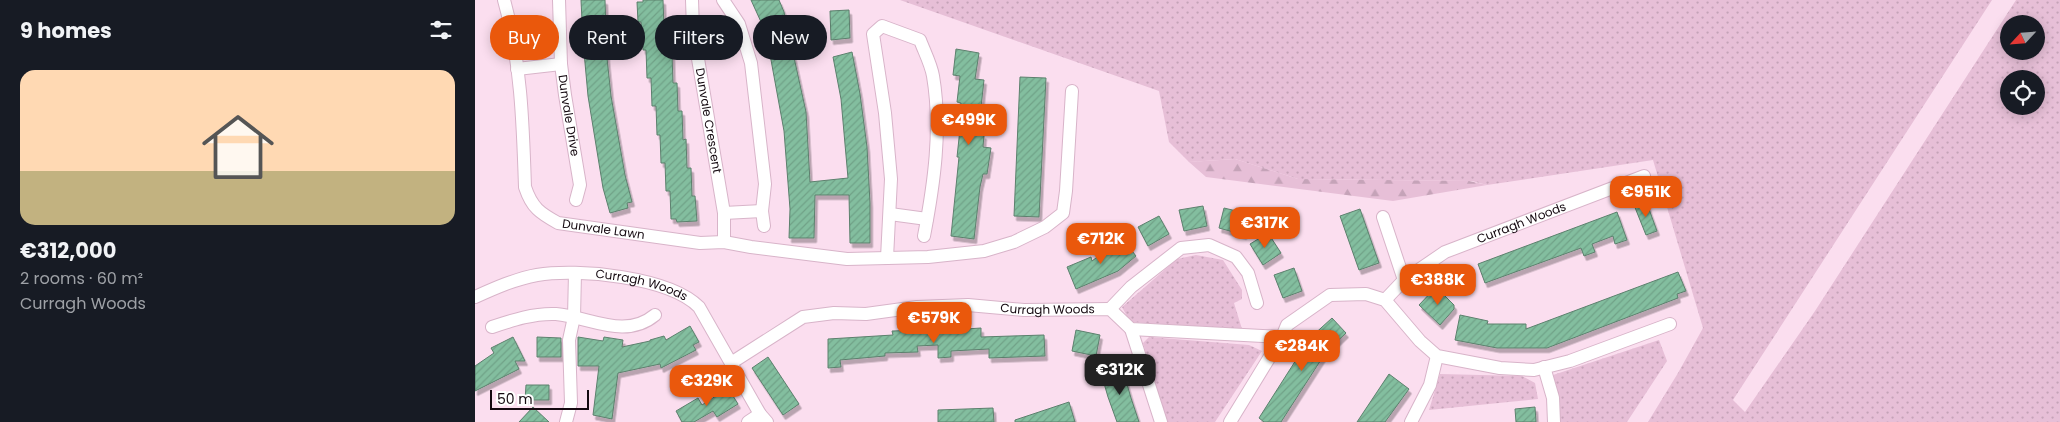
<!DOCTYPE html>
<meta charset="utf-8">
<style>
:root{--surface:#171b24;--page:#20242c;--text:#f1f3f6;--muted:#9ea1a6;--line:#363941;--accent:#ea580c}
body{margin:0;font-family:Poppins,sans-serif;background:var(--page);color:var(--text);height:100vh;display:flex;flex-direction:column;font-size:19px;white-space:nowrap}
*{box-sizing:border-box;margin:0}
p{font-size:16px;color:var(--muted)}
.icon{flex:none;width:28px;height:28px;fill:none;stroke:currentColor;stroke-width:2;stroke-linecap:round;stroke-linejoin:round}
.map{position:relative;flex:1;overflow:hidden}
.sheet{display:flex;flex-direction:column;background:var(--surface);width:475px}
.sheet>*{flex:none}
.banner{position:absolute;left:15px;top:15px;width:475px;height:45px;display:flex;gap:10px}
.needle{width:32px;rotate:244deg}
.tools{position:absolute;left:1525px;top:15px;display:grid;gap:10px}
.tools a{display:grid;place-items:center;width:45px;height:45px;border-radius:50%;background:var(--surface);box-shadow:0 2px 12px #0003;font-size:25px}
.scale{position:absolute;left:15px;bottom:12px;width:99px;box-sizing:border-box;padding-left:5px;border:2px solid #140910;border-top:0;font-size:14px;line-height:18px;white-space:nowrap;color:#140910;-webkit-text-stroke:4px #fff;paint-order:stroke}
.price{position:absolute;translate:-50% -42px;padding:0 11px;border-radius:10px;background:var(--accent);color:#fff;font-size:16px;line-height:32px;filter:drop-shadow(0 1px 2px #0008)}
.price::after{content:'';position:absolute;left:50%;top:30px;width:15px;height:11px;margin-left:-8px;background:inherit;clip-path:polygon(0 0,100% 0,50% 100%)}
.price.current{background:#222;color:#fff}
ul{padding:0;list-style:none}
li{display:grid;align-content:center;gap:10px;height:265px;padding:0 20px}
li+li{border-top:1px solid var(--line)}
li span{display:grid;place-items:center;height:155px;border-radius:15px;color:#555}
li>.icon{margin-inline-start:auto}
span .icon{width:90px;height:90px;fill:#fffc;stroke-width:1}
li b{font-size:21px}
h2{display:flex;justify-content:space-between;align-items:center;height:60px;padding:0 20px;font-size:21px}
.pill{padding:0 18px;border-radius:22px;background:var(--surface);box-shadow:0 2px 12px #0003;font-size:18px;line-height:45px}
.pill.current{background:var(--accent);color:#fff}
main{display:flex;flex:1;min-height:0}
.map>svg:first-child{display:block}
</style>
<main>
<section class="sheet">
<h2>9 homes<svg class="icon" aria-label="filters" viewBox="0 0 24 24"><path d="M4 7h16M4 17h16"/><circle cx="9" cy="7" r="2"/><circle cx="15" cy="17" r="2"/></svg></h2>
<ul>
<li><span style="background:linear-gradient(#ffd9b3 65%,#c2b280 0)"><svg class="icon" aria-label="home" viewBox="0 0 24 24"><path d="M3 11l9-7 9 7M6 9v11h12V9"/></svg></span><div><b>€312,000</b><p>2 rooms · 60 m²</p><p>Curragh Woods</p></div></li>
</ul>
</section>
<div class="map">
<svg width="1585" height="422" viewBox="0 0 1585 422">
<defs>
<pattern id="grass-dots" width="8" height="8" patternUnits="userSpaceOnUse" patternTransform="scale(1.25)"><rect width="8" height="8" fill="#e7bfd7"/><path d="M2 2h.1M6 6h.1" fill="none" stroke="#c5a3b8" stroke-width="1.8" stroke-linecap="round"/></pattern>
<pattern id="forest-firs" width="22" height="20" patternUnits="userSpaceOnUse" patternTransform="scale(1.25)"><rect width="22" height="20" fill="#e7bfd7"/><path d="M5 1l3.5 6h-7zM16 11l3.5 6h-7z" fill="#c5a3b8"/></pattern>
<pattern id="building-hatch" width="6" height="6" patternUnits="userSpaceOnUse" patternTransform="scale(1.25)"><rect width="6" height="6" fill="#83be9f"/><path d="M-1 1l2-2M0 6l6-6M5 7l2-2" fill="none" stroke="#70a288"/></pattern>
<filter id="shadow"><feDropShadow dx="2.5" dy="4.5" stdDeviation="0" flood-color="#0004"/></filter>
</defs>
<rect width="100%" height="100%" fill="#fbdeef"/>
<!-- grass -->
<path fill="url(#grass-dots)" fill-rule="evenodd" d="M 425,0 L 1517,0 L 1258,400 L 1270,412 L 1340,311 L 1541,0 L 1585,0 L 1585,422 L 1173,422 L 1203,373 L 1228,328 L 1178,160 L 1012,185 L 997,181 L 823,179 L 760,159 L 714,162 L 694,142 L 684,91 ZM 1534,24 L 1561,24 L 1561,51 L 1534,51 ZM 1534,79 L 1561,79 L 1561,106 L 1534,106 Z
M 721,255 L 748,260 L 767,290 L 767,299 L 759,303 L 767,329 L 655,322 L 647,307 L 702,259 Z
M 674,337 L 774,345 L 787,351 L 740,422 L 692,422 L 668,343 Z
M 1184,340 L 1192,361 L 1152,422 L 1084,422 L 1078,375 Z
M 965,374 L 1047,376 L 1060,383 L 1063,399 L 954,410 Z"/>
<!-- forest -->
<path fill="url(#forest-firs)" d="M 760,159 L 823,179 L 994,181 L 1012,185 L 918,201 L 731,177 L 714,162 Z"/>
<!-- building -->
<path fill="url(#building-hatch)" stroke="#5c806d" filter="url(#shadow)" d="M 106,0 L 130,0 L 131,30 L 146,30 L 147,43 L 132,43 L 132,58 L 136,96 L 150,175 L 157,202 L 152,203 L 153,208 L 135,213 L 128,188 L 113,96 L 108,41 Z
M 168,0 L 188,0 L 189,27 L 192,26 L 193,55 L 197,55 L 198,83 L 202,83 L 203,111 L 207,111 L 208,140 L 211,139 L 212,168 L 216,168 L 217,196 L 220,196 L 222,221 L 202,222 L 201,219 L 196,219 L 195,191 L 191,191 L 190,163 L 186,163 L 185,135 L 182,135 L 181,106 L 177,106 L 176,78 L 172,78 L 171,50 L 168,50 L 166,22 L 163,22 L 162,2 L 168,2 Z
M 276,0 L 304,0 L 309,12 L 331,112 L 335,182 L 373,178 L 366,99 L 358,57 L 377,52 L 385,94 L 392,147 L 395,203 L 395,243 L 375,243 L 374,195 L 340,195 L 339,238 L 314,238 L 315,209 L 309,131 L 294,49 L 287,24 Z
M 374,10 L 375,38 L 356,40 L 355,11 Z
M 481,49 L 504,53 L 500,79 L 509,80 L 506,107 L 510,108 L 506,134 L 509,135 L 508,147 L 516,148 L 512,174 L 508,174 L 505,187 L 499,239 L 476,236 L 484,157 L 482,157 L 485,129 L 483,129 L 486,103 L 482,102 L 485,76 L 478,75 Z
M 545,77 L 571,78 L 564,217 L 539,216 Z
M 1171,201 L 1182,231 L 1171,235 L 1159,205 Z
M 728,206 L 732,226 L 709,231 L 704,210 Z
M 749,208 L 774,214 L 769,235 L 744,228 Z
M 885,209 L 904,263 L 884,270 L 865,216 Z
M 1142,212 L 1152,240 L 1140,244 L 1138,236 L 1117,244 L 1120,252 L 1109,256 L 1106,248 L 1010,283 L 1003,264 Z
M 684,216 L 694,234 L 673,246 L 663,227 Z
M 793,233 L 806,253 L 788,265 L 775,244 Z
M 647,238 L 661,256 L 643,271 L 601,289 L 592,267 L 616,257 L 617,261 Z
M 819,268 L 827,291 L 808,298 L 799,275 Z
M 1203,272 L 1211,291 L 1202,294 L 1203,298 L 1072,348 L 1022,348 L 980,340 L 985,315 L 1013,321 L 1012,324 L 1051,324 L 1051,329 Z
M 961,287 L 979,305 L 979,309 L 965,325 L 944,305 Z
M 857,318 L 871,333 L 851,352 L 806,422 L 789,422 L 784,418 L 835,338 Z
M 474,323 L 475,330 L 506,328 L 506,337 L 569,335 L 570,356 L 514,358 L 514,349 L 476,351 L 476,357 L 463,358 L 463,345 L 442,346 L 443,352 L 410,353 L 410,356 L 365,360 L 366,367 L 353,368 L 353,339 L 418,335 L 417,331 L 449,330 L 449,324 Z
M 215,326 L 224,342 L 218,345 L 221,350 L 186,368 L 185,364 L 143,373 L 137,419 L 118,415 L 124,366 L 103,366 L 103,337 L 128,341 L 129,337 L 148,340 L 147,347 L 175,341 L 175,340 L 189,336 L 191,340 Z
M 601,330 L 625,335 L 621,356 L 597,351 Z
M 38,337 L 50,361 L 40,361 L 44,369 L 0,391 L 0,366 L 19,353 L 16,348 Z
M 62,337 L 86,338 L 86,357 L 62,357 Z
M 293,357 L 324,404 L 308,415 L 277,368 Z
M 647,367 L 656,398 L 664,422 L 642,422 L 633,397 L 626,373 Z
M 914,374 L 934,389 L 910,422 L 882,422 Z
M 51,385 L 74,385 L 74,400 L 50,400 Z
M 253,388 L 263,404 L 242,417 L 238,411 L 219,422 L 207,422 L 201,411 L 223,398 L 227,405 Z
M 594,402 L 600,422 L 540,422 L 540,420 Z
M 58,407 L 74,422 L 44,422 Z
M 1060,407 L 1061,422 L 1041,422 L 1040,409 Z
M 518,408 L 519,422 L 463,422 L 463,410 Z"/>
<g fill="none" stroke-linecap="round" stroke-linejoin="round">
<!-- minor casing -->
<g stroke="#d8b4c9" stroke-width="14">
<g id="minor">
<path id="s1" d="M 29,0 C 46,60 48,125 50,187 C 57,208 65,213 83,223 L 225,243 L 249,242 L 276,247 L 372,259 L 453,257 L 509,251 L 539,242 L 570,227 L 588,213 L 591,191 L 597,91"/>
<path id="s2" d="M 84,0 L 86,64 L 90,95 L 105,185 L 101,200"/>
<path id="s3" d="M 217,0 L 218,29 L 249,213 L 249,242"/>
<path d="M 248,0 L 264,24 L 276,63 L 290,184 L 287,211 L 289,226"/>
<path d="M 42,69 L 86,64"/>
<path d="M 249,213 L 287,211"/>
<path d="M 415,214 L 452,219"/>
<path d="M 908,217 L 929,280"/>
<path d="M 412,258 L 416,179 L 410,113 L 398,34 L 407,26 L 445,40 C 449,51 456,64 458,76 C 467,129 459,184 449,236"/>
<path id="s4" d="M 0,297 C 20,288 40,279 62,275 C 103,268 194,277 224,307 L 285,414 L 292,422"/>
<path id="s5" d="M 910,300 L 929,280 L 970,252 L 1169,176"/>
<path d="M 635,309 L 656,287 L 706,248 L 734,245 L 761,257 L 773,273 L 782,303"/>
<path d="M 17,327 C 38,320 59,313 81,314 C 115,317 150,340 180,315"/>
<path d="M 656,329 L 686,422"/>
<path id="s6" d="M 256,363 L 328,317 L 359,313 L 391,314 L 442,307 L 493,305 L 549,310 L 635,309 L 656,329 L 807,337 L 812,325 L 855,295 L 891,294 L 910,300 L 945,341 L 962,356 L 1025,368 L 1059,370 L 1095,361 L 1195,324"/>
<path d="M 1069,367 L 1078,398 L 1079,422"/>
<path d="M 91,422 L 96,403 L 94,340 L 99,317 L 100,273"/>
<path d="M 273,422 L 285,414"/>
<path d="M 755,422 L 807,337"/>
<path d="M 936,422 L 955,385 L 962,356"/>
</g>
</g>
<!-- minor -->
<use href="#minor" stroke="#fff" stroke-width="12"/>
</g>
<g text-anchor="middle" stroke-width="4.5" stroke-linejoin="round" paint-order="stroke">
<!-- street labels -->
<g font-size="12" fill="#140910" stroke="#fff">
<text dy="4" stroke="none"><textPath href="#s2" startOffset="116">Dunvale Drive</textPath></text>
<text dy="4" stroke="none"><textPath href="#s3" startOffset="122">Dunvale Crescent</textPath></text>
<text dy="4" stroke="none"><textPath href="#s5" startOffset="159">Curragh Woods</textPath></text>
<text dy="4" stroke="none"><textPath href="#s1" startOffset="285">Dunvale Lawn</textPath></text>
<text dy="4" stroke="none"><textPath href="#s4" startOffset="172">Curragh Woods</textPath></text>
<text dy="4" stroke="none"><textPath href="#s6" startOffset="331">Curragh Woods</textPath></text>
</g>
</g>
</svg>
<div class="tools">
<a><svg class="needle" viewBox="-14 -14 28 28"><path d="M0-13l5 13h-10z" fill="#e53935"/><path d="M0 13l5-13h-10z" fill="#9ea1a6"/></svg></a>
<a><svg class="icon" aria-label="locate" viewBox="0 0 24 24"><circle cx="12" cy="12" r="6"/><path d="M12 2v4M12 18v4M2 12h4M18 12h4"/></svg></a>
</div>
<div class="scale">50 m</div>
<b class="price" style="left:494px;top:146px">€499K</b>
<b class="price" style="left:1171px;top:218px">€951K</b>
<b class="price" style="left:790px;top:249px">€317K</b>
<b class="price" style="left:626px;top:265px">€712K</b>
<b class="price" style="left:963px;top:306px">€388K</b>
<b class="price" style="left:459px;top:344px">€579K</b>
<b class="price" style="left:827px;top:372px">€284K</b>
<b class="price current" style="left:645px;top:396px">€312K</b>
<b class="price" style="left:232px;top:407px">€329K</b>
<div class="banner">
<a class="pill current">Buy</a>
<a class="pill">Rent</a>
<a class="pill">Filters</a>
<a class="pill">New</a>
</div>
</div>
</main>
